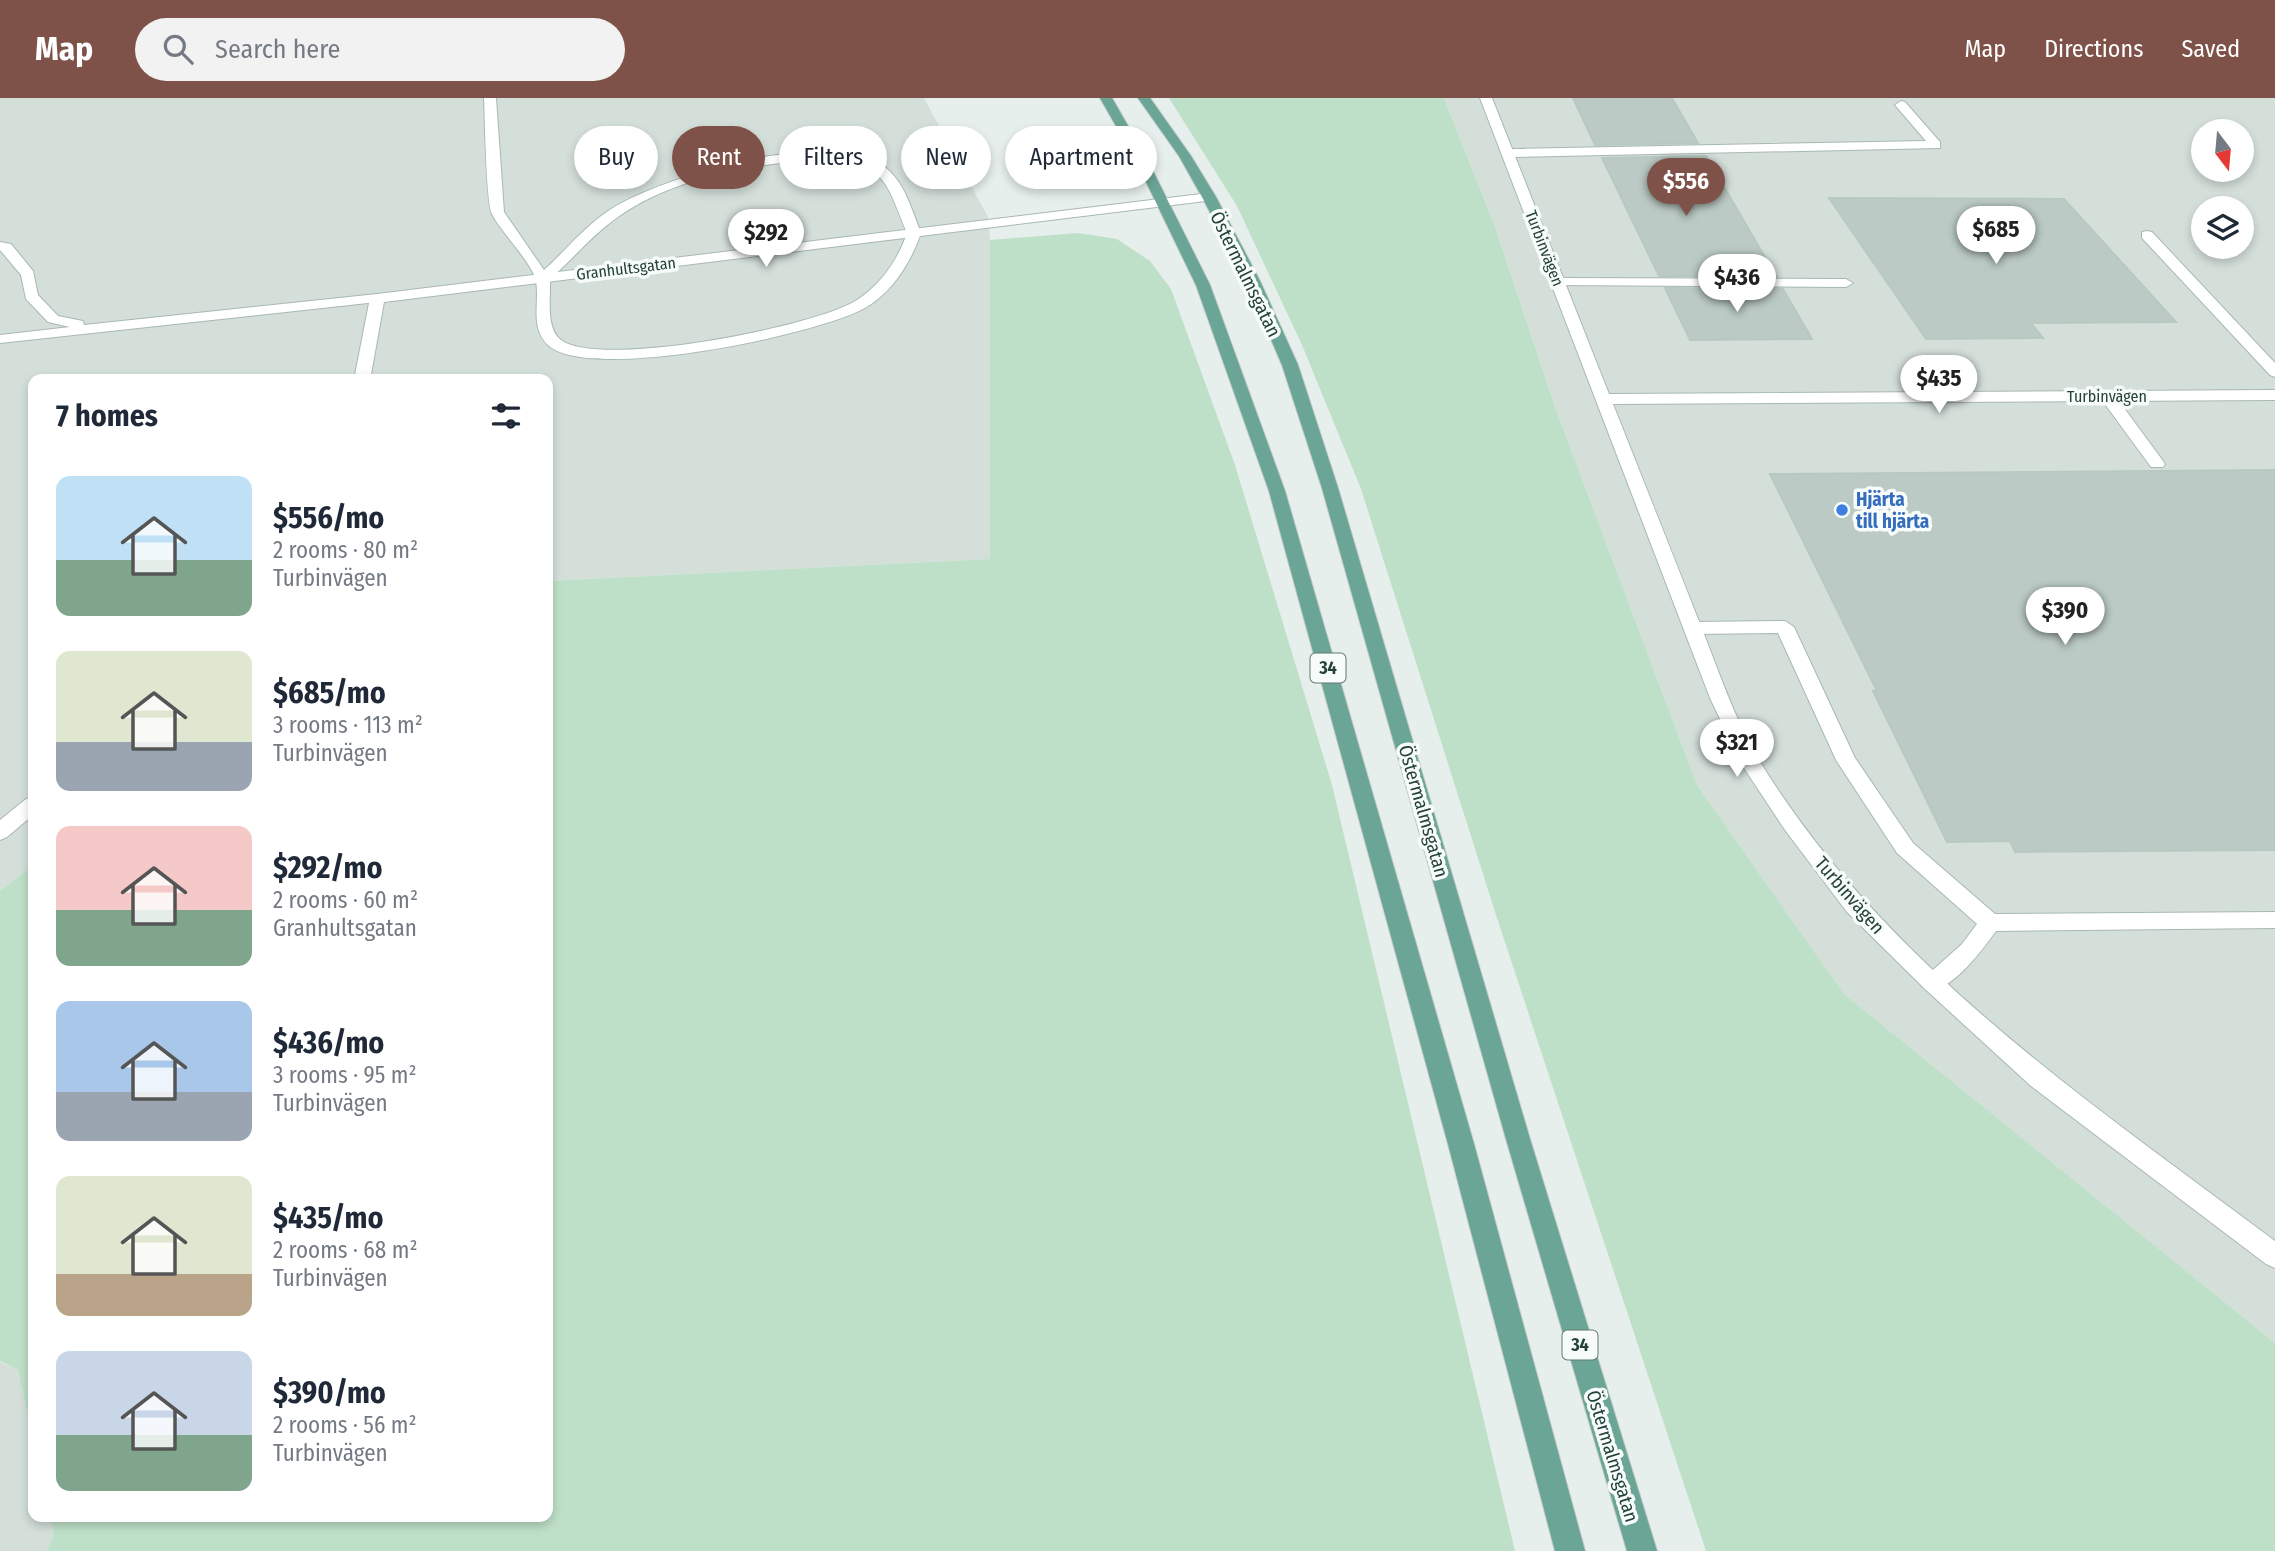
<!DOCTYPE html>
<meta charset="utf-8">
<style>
:root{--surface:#fff;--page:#f2f2f3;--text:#1f2937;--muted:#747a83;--accent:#7f5249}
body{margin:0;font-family:"Fira Sans Condensed",sans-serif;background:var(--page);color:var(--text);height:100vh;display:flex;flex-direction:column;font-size:26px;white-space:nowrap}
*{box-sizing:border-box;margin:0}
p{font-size:23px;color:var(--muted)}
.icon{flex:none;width:38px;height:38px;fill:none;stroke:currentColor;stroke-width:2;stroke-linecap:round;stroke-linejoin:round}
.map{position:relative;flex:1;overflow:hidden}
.side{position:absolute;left:28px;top:276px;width:525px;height:1148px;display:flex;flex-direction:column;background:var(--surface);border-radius:14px;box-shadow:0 4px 10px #0003}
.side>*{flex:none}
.banner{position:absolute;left:574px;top:28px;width:665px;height:63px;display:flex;gap:14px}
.needle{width:46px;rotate:164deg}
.controls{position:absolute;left:2191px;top:21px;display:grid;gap:14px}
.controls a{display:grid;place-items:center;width:63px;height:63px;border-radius:50%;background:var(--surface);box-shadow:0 4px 10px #0003;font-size:35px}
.price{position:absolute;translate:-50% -60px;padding:0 16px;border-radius:24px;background:#fff;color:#222;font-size:23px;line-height:46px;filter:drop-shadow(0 2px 4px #0008)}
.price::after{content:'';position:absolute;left:50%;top:42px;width:21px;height:16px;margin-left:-10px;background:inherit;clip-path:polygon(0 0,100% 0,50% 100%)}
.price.active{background:var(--accent);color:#fff}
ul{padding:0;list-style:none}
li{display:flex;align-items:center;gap:21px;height:175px;padding:0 28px}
li span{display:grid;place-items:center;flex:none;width:196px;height:140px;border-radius:14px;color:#555}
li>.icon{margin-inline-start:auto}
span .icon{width:84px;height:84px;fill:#fffc;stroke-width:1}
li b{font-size:30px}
h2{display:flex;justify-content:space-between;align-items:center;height:84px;padding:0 28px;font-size:30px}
.chip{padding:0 24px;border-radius:32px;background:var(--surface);box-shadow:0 4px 10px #0003;font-size:24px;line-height:63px}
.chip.active{background:var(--accent);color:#fff}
header{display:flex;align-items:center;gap:42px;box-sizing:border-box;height:98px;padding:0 35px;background:var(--accent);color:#fff}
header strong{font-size:33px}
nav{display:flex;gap:38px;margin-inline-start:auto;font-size:24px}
.search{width:490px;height:63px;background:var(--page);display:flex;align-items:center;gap:18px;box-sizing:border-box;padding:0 24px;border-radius:38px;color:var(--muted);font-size:26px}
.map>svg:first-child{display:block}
</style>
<header>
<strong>Map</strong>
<div class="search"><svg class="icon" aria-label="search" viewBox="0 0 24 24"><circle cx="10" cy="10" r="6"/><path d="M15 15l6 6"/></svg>Search here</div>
<nav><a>Map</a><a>Directions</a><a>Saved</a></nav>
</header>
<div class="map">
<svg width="2275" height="1453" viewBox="0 0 2275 1453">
<rect width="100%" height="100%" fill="#e6efeb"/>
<!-- built -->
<path fill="#d4dfda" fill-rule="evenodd" d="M 0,0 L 924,0 L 988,119 L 990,142 L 990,461 L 548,483 L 548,282 L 33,282 L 33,767 L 0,793 Z
M 1444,0 L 2275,0 L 2275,1245 L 1844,896 L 1697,687 L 1555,309 L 1495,129 ZM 2203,33 L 2242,33 L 2242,72 L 2203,72 ZM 2203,110 L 2242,110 L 2242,149 L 2203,149 Z
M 0,1264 L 18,1272 L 33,1343 L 33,1419 L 50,1419 L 54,1436 L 46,1453 L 0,1453 Z"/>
<!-- green -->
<path fill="#bfe0c8" d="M 1169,0 L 1444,0 L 1495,129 L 1555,309 L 1697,687 L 1844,896 L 2275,1245 L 2275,1453 L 1706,1453 L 1496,817 L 1361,391 L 1302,247 L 1237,108 Z
M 1078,135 L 1117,141 L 1150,163 L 1171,191 L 1235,367 L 1332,687 L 1515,1453 L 46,1453 L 54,1436 L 50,1419 L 548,1419 L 548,483 L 990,461 L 990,142 Z
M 33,767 L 33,1343 L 18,1272 L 0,1263 L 0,793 Z"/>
<!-- building -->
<path fill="#bbcac4" stroke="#b8c9c2" stroke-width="2" d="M 1573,0 L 1672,0 L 1698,45 L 1595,47 Z
M 1706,58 L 1776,178 L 1659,178 L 1602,60 Z
M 1829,100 L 2064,101 L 2176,224 L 2031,225 L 2043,240 L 1926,241 Z
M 1665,190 L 1783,191 L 1812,241 L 1690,242 Z
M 2275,372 L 2275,752 L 2015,754 L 2010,743 L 1947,744 L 1873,593 L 1877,593 L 1770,376 Z"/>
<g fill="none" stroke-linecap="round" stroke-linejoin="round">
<!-- lane casing -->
<g stroke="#a8b8b2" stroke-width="2">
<path id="lane" d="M 484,0 L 496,0 L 504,114 L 544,172 C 566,152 586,127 611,111 C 664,78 833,27 886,70 C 905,85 912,113 921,135 C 911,164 892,195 865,210 C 816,237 593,284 549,248 C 529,230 540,205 536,183 C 533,166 501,134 492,116 C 486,104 485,20 484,0 ZM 824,61 C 886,67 885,81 907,135 C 898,162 881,186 857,202 C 815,229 600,271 561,242 C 545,230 551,199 550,181 C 573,161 593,136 618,119 C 673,79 758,65 824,61 Z
M 1901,3 L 1905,4 L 1940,44 L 1940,50 L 1508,59 L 1502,55 L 1508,51 L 1926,43 L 1895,7 Z
M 2147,133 L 2152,134 L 2275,265 L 2275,279 L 2270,277 L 2142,140 L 2142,134 Z
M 0,144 L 11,146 L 33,173 L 38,197 L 58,218 L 83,223 L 84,227 L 377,196 L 384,200 L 377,204 L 0,245 L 0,237 L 70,229 L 48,224 L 26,201 L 21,177 L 0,152 Z
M 1557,180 L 1846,181 L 1853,185 L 1846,189 L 1552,187 L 1550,184 Z
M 2107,293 L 2113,295 L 2163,363 L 2165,366 L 2163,369 L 2151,369 L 2099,298 Z
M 1785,523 L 1794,529 L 1855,660 L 1913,745 L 1995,816 L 2275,814 L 2275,830 L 1996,833 C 1983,851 1948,899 1925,891 L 1922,885 L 1925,879 L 1962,846 L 1977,826 L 1897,755 L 1836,662 L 1778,535 L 1692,536 L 1683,530 L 1692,524 Z"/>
</g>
<!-- street casing -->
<g stroke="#a8b8b2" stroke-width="2">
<path id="street" d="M 1480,0 L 1492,0 L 1609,296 L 2275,292 L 2275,302 L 1613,306 C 1642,379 1671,452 1700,526 C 1718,571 1734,620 1759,662 C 1883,866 2088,1003 2275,1143 L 2275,1170 L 2266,1166 L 2031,988 L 1925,891 L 1847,814 L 1785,732 L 1742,667 L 1710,600 Z
M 1209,95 L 1214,96 L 1214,102 L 384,204 L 370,282 L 354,282 L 370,200 L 377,196 Z
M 33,699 L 33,717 L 7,739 L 0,742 L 0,722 L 26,701 Z"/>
</g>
<!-- primary casing -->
<g stroke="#c2cac8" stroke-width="2">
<path id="primary" d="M 1100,0 L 1112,0 L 1147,61 L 1210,187 L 1285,393 L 1474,1046 L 1585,1453 L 1555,1453 L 1448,1046 L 1269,393 L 1196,187 L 1135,61 Z
M 1138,0 L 1150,0 L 1191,58 L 1216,99 L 1260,183 L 1298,267 L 1338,390 L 1530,1041 L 1657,1453 L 1627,1453 L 1506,1041 L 1322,390 L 1282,267 L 1246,183 L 1202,99 L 1179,58 Z"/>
</g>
<!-- lane -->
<use href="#lane" fill="#fff" fill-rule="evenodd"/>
<!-- street -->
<use href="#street" fill="#fff" fill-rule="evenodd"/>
<!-- primary -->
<use href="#primary" fill="#6aa596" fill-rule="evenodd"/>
</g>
<!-- markers -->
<circle fill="#3f7fe0" stroke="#f7fbf9" stroke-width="2.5" cx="1842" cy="412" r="7"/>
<g text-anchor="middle" stroke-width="7" stroke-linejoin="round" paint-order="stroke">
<!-- far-street labels -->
<g font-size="16" fill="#24423a" stroke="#f7fbf9">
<text transform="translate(1545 150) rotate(69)" y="6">Turbinvägen</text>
<text transform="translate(626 170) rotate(-7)" y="6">Granhultsgatan</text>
<text x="2107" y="304">Turbinvägen</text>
</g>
<!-- shield labels -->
<g fill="#f7fbf9" stroke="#637a73" stroke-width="2">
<rect x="1310.5" y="555.5" width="35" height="29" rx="5"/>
<rect x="1562.5" y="1232.5" width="35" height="29" rx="5"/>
</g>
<g font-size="18" font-weight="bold" fill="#24423a">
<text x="1328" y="576">34</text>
<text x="1580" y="1253">34</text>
</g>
<!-- street labels -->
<g font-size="19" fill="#24423a" stroke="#f7fbf9">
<text transform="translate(1246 176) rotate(64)" y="7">Östermalmsgatan</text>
<text transform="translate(1424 713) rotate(74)" y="7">Östermalmsgatan</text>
<text transform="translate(1850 797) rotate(49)" y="7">Turbinvägen</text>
<text transform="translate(1613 1358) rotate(73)" y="7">Östermalmsgatan</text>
</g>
<!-- shop labels -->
<g font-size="19" font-weight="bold" fill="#366cbe" stroke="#f7fbf9" text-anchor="start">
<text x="1856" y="408">Hjärta<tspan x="1856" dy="22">till hjärta</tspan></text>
</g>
</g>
</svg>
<div class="controls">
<a><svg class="needle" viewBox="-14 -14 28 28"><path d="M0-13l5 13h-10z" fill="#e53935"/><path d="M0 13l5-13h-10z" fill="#747a83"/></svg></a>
<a><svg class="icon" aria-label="layers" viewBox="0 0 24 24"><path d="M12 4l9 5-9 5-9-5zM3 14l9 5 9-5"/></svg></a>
</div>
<b class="price active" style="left:1686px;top:120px">$556</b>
<b class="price" style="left:1996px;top:168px">$685</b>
<b class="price" style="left:766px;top:171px">$292</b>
<b class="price" style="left:1737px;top:216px">$436</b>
<b class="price" style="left:1939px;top:317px">$435</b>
<b class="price" style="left:2065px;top:549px">$390</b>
<b class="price" style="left:1737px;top:681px">$321</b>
<div class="banner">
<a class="chip">Buy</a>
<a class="chip active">Rent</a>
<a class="chip">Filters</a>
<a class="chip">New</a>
<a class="chip">Apartment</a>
</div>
<section class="side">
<h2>7 homes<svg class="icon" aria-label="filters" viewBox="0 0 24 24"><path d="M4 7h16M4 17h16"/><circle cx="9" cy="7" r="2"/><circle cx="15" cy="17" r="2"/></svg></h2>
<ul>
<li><span style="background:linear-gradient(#bfe0f5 60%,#7fa58c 0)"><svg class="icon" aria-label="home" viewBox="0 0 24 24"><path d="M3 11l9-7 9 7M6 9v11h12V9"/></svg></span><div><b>$556/mo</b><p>2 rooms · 80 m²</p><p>Turbinvägen</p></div></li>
<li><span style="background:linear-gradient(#dfe7d0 65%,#9aa5b1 0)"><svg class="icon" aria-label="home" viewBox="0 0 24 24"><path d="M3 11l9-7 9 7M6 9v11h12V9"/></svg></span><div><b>$685/mo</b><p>3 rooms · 113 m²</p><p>Turbinvägen</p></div></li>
<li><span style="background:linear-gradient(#f6c9c9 60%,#7fa58c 0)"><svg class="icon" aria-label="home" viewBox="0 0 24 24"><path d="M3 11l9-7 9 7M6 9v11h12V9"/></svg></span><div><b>$292/mo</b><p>2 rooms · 60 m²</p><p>Granhultsgatan</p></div></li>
<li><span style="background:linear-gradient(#a9c7e8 65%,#9aa5b1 0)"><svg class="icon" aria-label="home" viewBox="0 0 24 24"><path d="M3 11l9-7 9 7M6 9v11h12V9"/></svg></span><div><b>$436/mo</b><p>3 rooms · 95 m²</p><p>Turbinvägen</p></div></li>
<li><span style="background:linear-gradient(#dfe7d0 70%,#b9a48a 0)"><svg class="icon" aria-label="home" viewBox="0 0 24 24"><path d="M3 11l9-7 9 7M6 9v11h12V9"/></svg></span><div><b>$435/mo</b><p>2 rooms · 68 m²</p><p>Turbinvägen</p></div></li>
<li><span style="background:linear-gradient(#c9d6e8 60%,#7fa58c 0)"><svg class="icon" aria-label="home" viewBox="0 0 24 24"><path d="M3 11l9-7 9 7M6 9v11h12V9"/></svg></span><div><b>$390/mo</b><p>2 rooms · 56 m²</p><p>Turbinvägen</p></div></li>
</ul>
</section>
</div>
